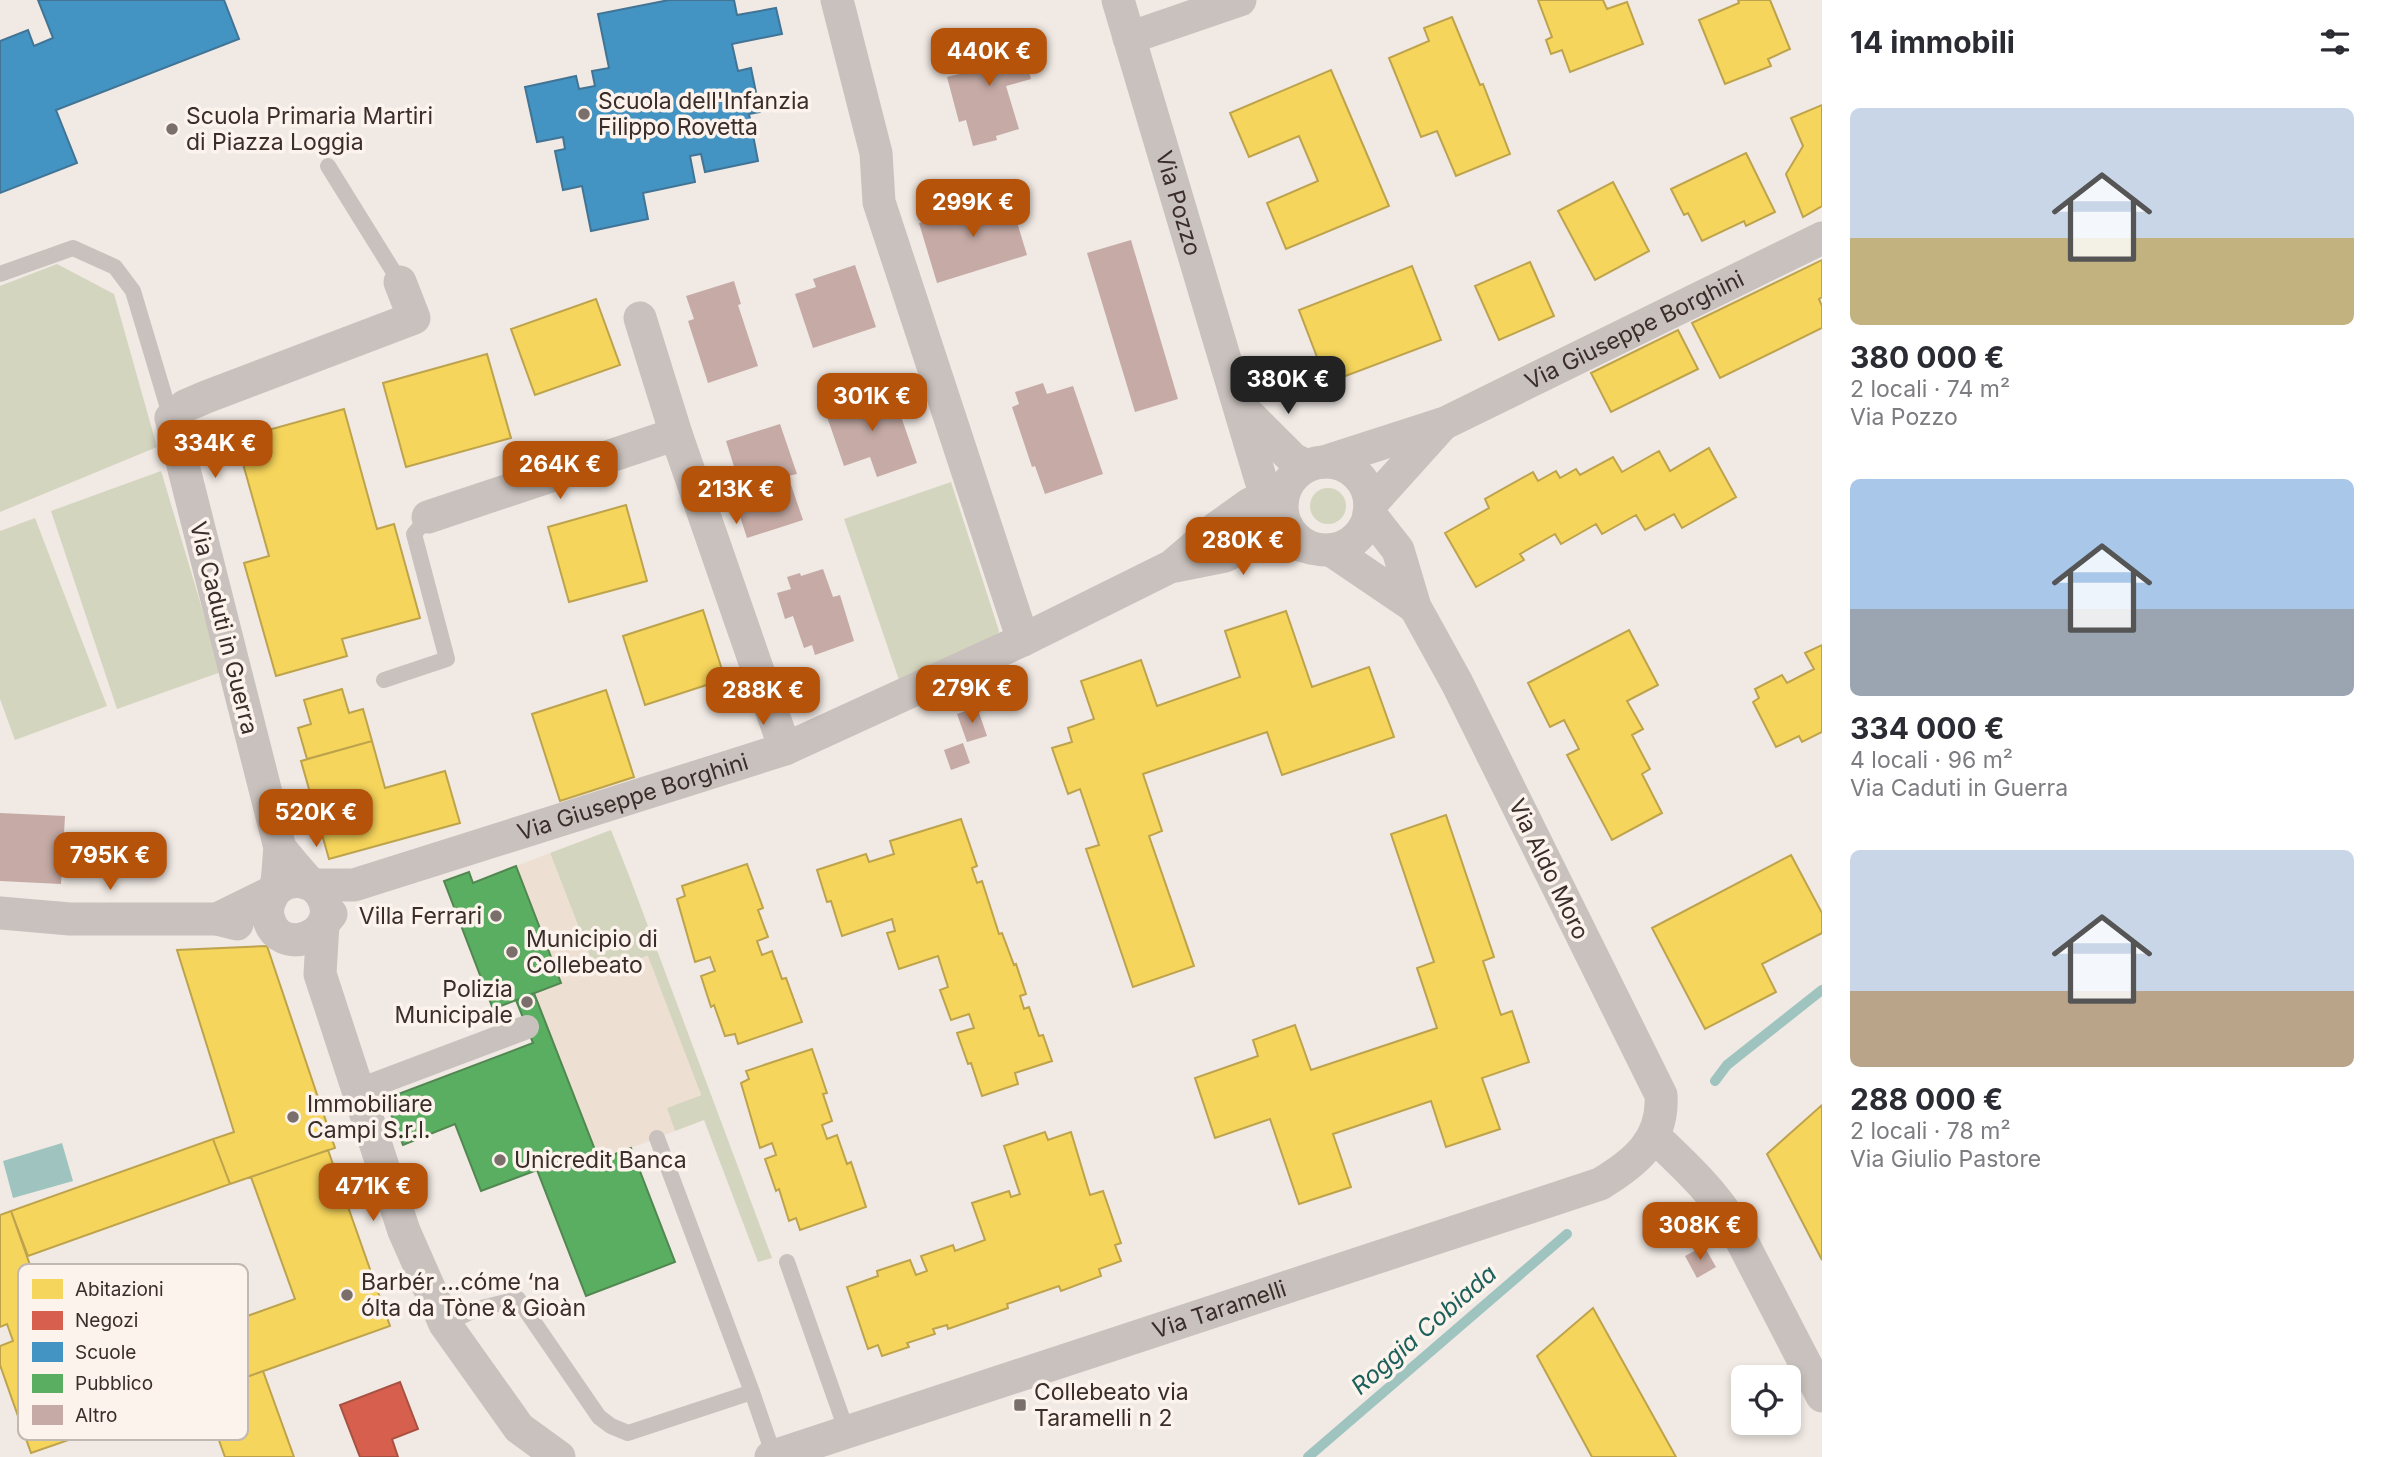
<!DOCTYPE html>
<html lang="it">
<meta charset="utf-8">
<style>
:root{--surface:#fff;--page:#f2f2f3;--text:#2b2b33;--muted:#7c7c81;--accent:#b45309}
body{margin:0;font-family:Inter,sans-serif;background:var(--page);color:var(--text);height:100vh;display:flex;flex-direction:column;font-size:26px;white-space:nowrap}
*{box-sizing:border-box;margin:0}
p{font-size:23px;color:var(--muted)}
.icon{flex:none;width:38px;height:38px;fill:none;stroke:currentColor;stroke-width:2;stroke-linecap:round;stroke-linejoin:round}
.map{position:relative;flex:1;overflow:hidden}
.details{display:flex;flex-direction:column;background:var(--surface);width:560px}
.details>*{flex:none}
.fabs{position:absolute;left:1731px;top:1365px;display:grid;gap:14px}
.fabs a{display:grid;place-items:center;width:70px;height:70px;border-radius:10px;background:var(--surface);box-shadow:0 4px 10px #0003;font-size:35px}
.price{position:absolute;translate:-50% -60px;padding:0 16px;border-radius:14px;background:var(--accent);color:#fff;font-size:23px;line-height:46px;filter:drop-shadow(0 2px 4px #0008)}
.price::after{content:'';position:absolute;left:50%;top:42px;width:21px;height:16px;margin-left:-10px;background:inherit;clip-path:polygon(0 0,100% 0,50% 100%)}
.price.on{background:#222;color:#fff}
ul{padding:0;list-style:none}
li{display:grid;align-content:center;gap:14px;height:371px;padding:0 28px}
li span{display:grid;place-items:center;height:217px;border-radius:10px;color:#555}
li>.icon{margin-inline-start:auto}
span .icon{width:126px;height:126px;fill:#fffc;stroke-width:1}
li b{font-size:30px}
h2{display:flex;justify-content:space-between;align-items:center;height:84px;padding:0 28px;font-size:30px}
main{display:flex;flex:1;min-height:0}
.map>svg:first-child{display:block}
</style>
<main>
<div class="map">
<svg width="1822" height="1457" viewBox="0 0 1822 1457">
<rect width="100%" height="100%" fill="#f0e9e4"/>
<!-- green -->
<path fill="#d4d5be" d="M 57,264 L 114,294 L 157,447 L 0,512 L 0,286 Z
M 161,471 L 221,672 L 117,709 L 51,511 Z
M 951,482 L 999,631 L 996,639 L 900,683 L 844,519 Z
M1310 506a18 18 0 1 1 36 0a18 18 0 1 1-36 0Z
M 35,518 L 107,706 L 15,740 L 0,699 L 0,531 Z
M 611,830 L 630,878 L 772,1258 L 758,1262 L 704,1120 L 675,1131 L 666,1108 L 701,1095 L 647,956 L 597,975 L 550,853 Z"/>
<!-- plaza -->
<path fill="#eedfd3" d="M 550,853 L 597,975 L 648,956 L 701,1095 L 667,1108 L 675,1131 L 599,1160 L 534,993 L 561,983 L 516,866 Z"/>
<!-- water -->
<path fill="#9fc4bf" d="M 62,1143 L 73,1181 L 13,1198 L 3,1161 Z"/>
<!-- homes -->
<path fill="#f6d55c" stroke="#bea34d" stroke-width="2" d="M 1538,0 L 1603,0 L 1607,9 L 1627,2 L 1643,44 L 1570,72 L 1562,50 L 1551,54 L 1546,40 L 1552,37 Z
M 1738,0 L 1770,0 L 1790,49 L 1768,59 L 1771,66 L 1725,84 L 1699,20 L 1739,3 Z
M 1452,17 L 1480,85 L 1483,84 L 1510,154 L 1456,176 L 1437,131 L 1421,137 L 1389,58 L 1429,41 L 1424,28 Z
M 1331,70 L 1389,206 L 1286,249 L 1267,203 L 1318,181 L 1299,136 L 1249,157 L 1230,113 Z
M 1822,105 L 1822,206 L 1803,217 L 1786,174 L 1803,146 L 1791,118 Z
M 1746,153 L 1775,212 L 1746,226 L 1744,221 L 1702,241 L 1688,213 L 1684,215 L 1671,189 Z
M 1613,182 L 1649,251 L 1595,280 L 1558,211 Z
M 1822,260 L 1822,297 L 1819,299 L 1822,306 L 1822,328 L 1720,378 L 1692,323 Z
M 1530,262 L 1554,316 L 1499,340 L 1475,286 Z
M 1412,266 L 1441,340 L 1327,383 L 1299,310 Z
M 596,299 L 620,365 L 535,395 L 511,329 Z
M 1678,330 L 1698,369 L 1611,412 L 1591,373 Z
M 487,354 L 511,438 L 406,467 L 383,383 Z
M 344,409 L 377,529 L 394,524 L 420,618 L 342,639 L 347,656 L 276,676 L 244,563 L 269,556 L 236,439 Z
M 1709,448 L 1736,497 L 1682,528 L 1674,514 L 1645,530 L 1636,515 L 1602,534 L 1596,524 L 1561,544 L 1555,534 L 1520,554 L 1524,560 L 1476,587 L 1445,533 L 1489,508 L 1485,499 L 1533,472 L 1538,481 L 1556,471 L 1560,478 L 1576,469 L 1580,475 L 1613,457 L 1622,472 L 1659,451 L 1670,471 Z
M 626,505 L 647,581 L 569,602 L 548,527 Z
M 703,610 L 725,679 L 645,705 L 623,636 Z
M 1286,611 L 1312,687 L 1369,667 L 1394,737 L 1282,775 L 1267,732 L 1143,774 L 1162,831 L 1149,836 L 1194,966 L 1133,987 L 1086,849 L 1099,845 L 1080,789 L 1068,794 L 1052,748 L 1072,742 L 1068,728 L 1094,719 L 1081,681 L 1141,660 L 1157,706 L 1240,677 L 1225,631 Z
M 1629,630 L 1658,685 L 1627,701 L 1643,729 L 1632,735 L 1650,769 L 1642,774 L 1662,813 L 1612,840 L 1567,755 L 1579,749 L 1564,720 L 1550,727 L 1528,683 Z
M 1822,645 L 1822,732 L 1802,742 L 1799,736 L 1776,747 L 1753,702 L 1759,698 L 1755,689 L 1782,675 L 1787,683 L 1814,669 L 1805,653 Z
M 342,689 L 349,713 L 363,709 L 372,741 L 307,759 L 298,728 L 311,724 L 304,700 Z
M 606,690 L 634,777 L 560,801 L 532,714 Z
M 372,741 L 385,788 L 445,771 L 460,823 L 329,859 L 301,761 Z
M 1446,815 L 1494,957 L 1483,961 L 1501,1015 L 1512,1011 L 1529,1062 L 1482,1078 L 1500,1129 L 1446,1147 L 1431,1101 L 1333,1134 L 1351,1187 L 1299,1204 L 1270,1119 L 1215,1138 L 1195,1078 L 1258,1056 L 1253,1040 L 1295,1025 L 1311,1070 L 1437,1028 L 1417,968 L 1434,962 L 1391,834 Z
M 961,819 L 977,866 L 972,868 L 977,883 L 982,881 L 999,934 L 1002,933 L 1014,965 L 1016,964 L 1026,994 L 1020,996 L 1024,1009 L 1029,1007 L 1039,1036 L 1043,1035 L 1052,1061 L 1015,1073 L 1018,1084 L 982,1096 L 971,1063 L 968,1064 L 957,1033 L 974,1028 L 969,1014 L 951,1020 L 940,990 L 948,987 L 938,956 L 899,969 L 887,933 L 895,931 L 892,919 L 842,936 L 831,901 L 827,902 L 817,870 L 866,854 L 869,862 L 894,854 L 890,841 Z
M 1791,855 L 1822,913 L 1822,933 L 1762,964 L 1776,992 L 1705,1029 L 1652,928 Z
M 747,864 L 763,908 L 758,910 L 768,937 L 757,941 L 762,955 L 772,951 L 782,979 L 786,978 L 802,1022 L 738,1044 L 735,1034 L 725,1036 L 714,1005 L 711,1007 L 701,976 L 715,971 L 710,957 L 695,962 L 677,899 L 685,896 L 682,886 Z
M 267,946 L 335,1148 L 230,1184 L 213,1139 L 234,1132 L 177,950 Z
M 812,1049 L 827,1093 L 823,1094 L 832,1121 L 822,1125 L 827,1139 L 837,1135 L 847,1164 L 851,1162 L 866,1207 L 800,1230 L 796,1218 L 789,1221 L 779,1189 L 776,1191 L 765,1159 L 776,1155 L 772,1143 L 760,1148 L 741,1083 L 749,1079 L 746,1071 Z
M 1822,1105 L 1822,1260 L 1767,1154 Z
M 1045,1132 L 1048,1140 L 1071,1132 L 1090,1195 L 1103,1191 L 1121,1243 L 1115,1245 L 1121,1261 L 1099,1269 L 1101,1276 L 1061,1291 L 1059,1286 L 1007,1304 L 1008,1308 L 948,1329 L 947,1325 L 933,1329 L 935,1334 L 907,1343 L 909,1347 L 882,1356 L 878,1345 L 868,1349 L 847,1287 L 878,1276 L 877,1271 L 910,1260 L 916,1275 L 927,1271 L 921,1256 L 953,1245 L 955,1251 L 985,1240 L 972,1203 L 1009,1191 L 1011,1197 L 1020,1194 L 1004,1146 Z
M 213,1139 L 230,1184 L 28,1256 L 11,1211 Z
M 328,1150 L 390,1326 L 89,1433 L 71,1379 L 295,1299 L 251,1177 Z
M 11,1211 L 89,1433 L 31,1453 L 0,1365 L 0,1346 L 13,1341 L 7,1324 L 0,1327 L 0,1215 Z
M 1593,1308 L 1676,1457 L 1592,1457 L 1537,1356 Z
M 263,1371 L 294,1457 L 225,1457 L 202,1393 Z"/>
<!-- shops -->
<path fill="#d6604d" stroke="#a85142" stroke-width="2" d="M 400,1382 L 418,1429 L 392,1439 L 398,1457 L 360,1457 L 340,1405 Z"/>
<!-- schools -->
<path fill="#4393c3" stroke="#417495" stroke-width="2" d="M 38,0 L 224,0 L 239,39 L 56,110 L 77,163 L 0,193 L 0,41 L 28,30 L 34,46 L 53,38 Z
M 669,0 L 734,0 L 737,15 L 776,8 L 782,34 L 732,44 L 738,71 L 751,68 L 760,112 L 749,114 L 758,161 L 705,172 L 701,154 L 690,156 L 695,182 L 643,193 L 648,219 L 591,231 L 582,186 L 563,190 L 555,151 L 565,149 L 563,137 L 537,142 L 525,87 L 576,76 L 579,89 L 595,86 L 592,71 L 609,68 L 598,14 Z"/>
<!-- public -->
<path fill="#5aae61" stroke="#518750" stroke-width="2" d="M 516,866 L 561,983 L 493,1009 L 444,881 L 469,872 L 473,883 Z
M 534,993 L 599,1160 L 631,1148 L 675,1262 L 586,1296 L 537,1170 L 481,1191 L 455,1124 L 403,1145 L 385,1099 L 533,1043 L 516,1000 Z"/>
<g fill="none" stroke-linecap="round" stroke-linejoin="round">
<!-- stream -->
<path stroke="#9fc4bf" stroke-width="10" d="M 1715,1081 L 1727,1065 L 1822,990
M 1308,1457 L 1567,1234"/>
</g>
<!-- building -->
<path fill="#c5aaa5" d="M 1014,34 L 1021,62 L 1026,60 L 1031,79 L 1006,86 L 1019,129 L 996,136 L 997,140 L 973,146 L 966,120 L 959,122 L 947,77 L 971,71 L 964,44 L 989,37 L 990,41 Z
M 1009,196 L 1027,255 L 937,283 L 919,223 Z
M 1131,240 L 1178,399 L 1135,412 L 1087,253 Z
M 855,265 L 876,327 L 813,348 L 795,294 L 816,287 L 813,279 Z
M 734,281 L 741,304 L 738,305 L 758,366 L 708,383 L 688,321 L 694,319 L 686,296 Z
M 1043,383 L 1047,394 L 1073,386 L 1103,474 L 1045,494 L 1035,466 L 1032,467 L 1012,407 L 1019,404 L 1015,392 Z
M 892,390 L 917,463 L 877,477 L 870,457 L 844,466 L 824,408 L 852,399 L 853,403 Z
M 780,424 L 797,474 L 788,476 L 803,520 L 747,538 L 733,495 L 742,492 L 726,441 Z
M 823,569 L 833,597 L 840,595 L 854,641 L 815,655 L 812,645 L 804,648 L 793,616 L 785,619 L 777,593 L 791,589 L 787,577 L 800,573 L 801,576 Z
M 977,707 L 987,736 L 967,742 L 957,714 Z
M 963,743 L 970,763 L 951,770 L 944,750 Z
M 0,813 L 65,816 L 61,884 L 0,881 Z
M 1704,1246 L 1716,1267 L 1697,1278 L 1685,1256 Z"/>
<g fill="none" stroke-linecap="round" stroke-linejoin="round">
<!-- service -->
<path stroke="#c9c1bd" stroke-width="16" d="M 328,166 L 400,282
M 0,274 L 73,248 L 115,267 L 133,291 L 171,418
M 384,680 L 447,659 L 414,534 L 428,517
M 657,1138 L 752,1392
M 787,1262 L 847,1432
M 445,1324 L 477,1309 L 518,1299 L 599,1417 L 611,1426 L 628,1433 L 752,1392 L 774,1456"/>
<!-- pedestrian -->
<path stroke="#c9c1bd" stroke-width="24" d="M 357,1091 L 527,1027"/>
<!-- minor -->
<g stroke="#c9c1bd" stroke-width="33">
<path d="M 837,0 L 876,153 L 879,202 L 1023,640"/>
<path id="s1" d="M 1118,0 L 1260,477 L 1266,495 L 1283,518"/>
<path d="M 1129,38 L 1240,0"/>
<path d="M 640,318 L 676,434 L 785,749"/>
<path d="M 1242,408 L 1293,459 L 1307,466"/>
<path id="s2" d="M 1324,462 L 1445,423 L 1822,238"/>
<circle cx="1326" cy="506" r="44"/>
<path d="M 1370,505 L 1443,424"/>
<path d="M 428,517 L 676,434"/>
<path d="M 1331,550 L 1415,607"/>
<path d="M 1175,566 L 1225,556 L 1251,543 L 1274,538 L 1311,548"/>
<path d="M 280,848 C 290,860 300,873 311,884 C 315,888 320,891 322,896 C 344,935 277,961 268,916 C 266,905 271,899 275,890 C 279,878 278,861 280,848 L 171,418 L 185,406 L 206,397 L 414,318 L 400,282"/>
<path d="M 0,913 L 70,919 L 217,919 L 237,924"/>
<path d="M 331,914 L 323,924 L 320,974 L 404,1231 L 445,1324 L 519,1428 L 559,1457"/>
<path id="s3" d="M 217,919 L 274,891 L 286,883 L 299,881 L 312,885 L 354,885 L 785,749 L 1023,640 L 1172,566 L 1215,529 L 1250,504 L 1285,488"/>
<path d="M 1654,1136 C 1684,1165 1712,1190 1734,1226 L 1822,1396"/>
<path id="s4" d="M 771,1457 L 1600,1184 C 1635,1163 1664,1140 1661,1095 L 1457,683 L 1415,607 L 1398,550 L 1369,513"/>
</g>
</g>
<!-- markers -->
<g fill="#7a6f6b" stroke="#fbf3ec" stroke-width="2.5">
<circle cx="584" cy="114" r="7"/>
<circle cx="172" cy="129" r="7"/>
<circle cx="496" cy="916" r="7"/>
<circle cx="512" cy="952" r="7"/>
<circle cx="527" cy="1002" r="7"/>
<circle cx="293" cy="1117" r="7"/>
<circle cx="500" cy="1160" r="7"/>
<circle cx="347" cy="1295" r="7"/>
<rect x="1013" y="1398" width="14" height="14" rx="3.5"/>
</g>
<g text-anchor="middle" stroke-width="7" stroke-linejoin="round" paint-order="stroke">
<!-- poi labels -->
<g font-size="23" fill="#3b2d2a" stroke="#fbf3ec" text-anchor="start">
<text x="598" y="109">Scuola dell'Infanzia<tspan x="598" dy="26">Filippo Rovetta</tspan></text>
<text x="186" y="124">Scuola Primaria Martiri<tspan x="186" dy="26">di Piazza Loggia</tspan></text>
<text x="482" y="924" text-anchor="end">Villa Ferrari</text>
<text x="526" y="947">Municipio di<tspan x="526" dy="26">Collebeato</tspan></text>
<text x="513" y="997" text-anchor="end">Polizia<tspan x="513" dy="26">Municipale</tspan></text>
<text x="307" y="1112">Immobiliare<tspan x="307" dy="26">Campi S.r.l.</tspan></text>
<text x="514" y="1168">Unicredit Banca</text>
<text x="361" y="1290">Barbér ...cóme ‘na<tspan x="361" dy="26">ólta da Tòne &amp; Gioàn</tspan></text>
<text x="1034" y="1400">Collebeato via<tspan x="1034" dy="26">Taramelli n 2</tspan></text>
</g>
<!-- street labels -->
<g font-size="23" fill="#3b2d2a" stroke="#fbf3ec">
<text dy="8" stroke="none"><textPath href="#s1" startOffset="212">Via Pozzo</textPath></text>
<text dy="8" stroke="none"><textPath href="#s2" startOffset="338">Via Giuseppe Borghini</textPath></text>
<text transform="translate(224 628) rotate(76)" y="8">Via Caduti in Guerra</text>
<text dy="8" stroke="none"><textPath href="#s3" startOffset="439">Via Giuseppe Borghini</textPath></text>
<text transform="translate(1549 869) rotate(64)" y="8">Via Aldo Moro</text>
<text dy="8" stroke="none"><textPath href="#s4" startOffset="472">Via Taramelli</textPath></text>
</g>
<!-- water labels -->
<g font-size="24" font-style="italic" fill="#1c605c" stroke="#fbf3ec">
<text transform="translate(1424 1330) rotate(-41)" y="8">Roggia Cobiada</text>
</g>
</g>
<!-- legend -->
<rect x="18" y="1264" width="230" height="176" rx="10" fill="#fbf3ec" stroke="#c1b8b2" stroke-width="2"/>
<rect x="32" y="1279" width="31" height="20" fill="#f6d55c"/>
<rect x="32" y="1311" width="31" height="19" fill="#d6604d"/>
<rect x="32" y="1342" width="31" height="20" fill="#4393c3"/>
<rect x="32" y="1374" width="31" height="19" fill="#5aae61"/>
<rect x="32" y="1405" width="31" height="20" fill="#c5aaa5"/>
<g font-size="19" fill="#3b2d2a">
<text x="75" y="1296">Abitazioni</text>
<text x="75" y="1327">Negozi</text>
<text x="75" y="1359">Scuole</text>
<text x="75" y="1390">Pubblico</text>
<text x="75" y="1422">Altro</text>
</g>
</svg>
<div class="fabs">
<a><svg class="icon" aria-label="locate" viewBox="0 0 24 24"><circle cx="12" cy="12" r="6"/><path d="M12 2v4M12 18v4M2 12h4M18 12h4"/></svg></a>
</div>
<b class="price" style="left:989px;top:88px">440K €</b>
<b class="price" style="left:973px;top:239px">299K €</b>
<b class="price on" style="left:1288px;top:416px">380K €</b>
<b class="price" style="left:872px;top:433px">301K €</b>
<b class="price" style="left:215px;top:480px">334K €</b>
<b class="price" style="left:560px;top:501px">264K €</b>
<b class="price" style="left:736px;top:526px">213K €</b>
<b class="price" style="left:1243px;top:577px">280K €</b>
<b class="price" style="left:972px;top:725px">279K €</b>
<b class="price" style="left:763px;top:727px">288K €</b>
<b class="price" style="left:316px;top:849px">520K €</b>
<b class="price" style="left:110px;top:892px">795K €</b>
<b class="price" style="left:373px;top:1223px">471K €</b>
<b class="price" style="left:1700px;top:1262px">308K €</b>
</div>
<section class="details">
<h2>14 immobili<svg class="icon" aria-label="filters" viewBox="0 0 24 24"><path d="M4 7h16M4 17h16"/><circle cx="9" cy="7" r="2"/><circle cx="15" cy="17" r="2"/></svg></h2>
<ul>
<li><span style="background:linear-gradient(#c9d6e8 60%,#c2b280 0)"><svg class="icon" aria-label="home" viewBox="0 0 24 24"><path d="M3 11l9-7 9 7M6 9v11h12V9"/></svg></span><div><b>380 000 €</b><p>2 locali · 74 m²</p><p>Via Pozzo</p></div></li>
<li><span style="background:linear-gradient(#a9c7e8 60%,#9aa5b1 0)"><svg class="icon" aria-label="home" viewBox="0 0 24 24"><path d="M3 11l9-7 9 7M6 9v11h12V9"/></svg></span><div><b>334 000 €</b><p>4 locali · 96 m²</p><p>Via Caduti in Guerra</p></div></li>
<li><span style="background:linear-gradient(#c9d6e8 65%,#b9a48a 0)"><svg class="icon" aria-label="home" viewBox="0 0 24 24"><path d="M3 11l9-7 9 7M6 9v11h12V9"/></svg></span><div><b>288 000 €</b><p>2 locali · 78 m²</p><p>Via Giulio Pastore</p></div></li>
</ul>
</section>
</main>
